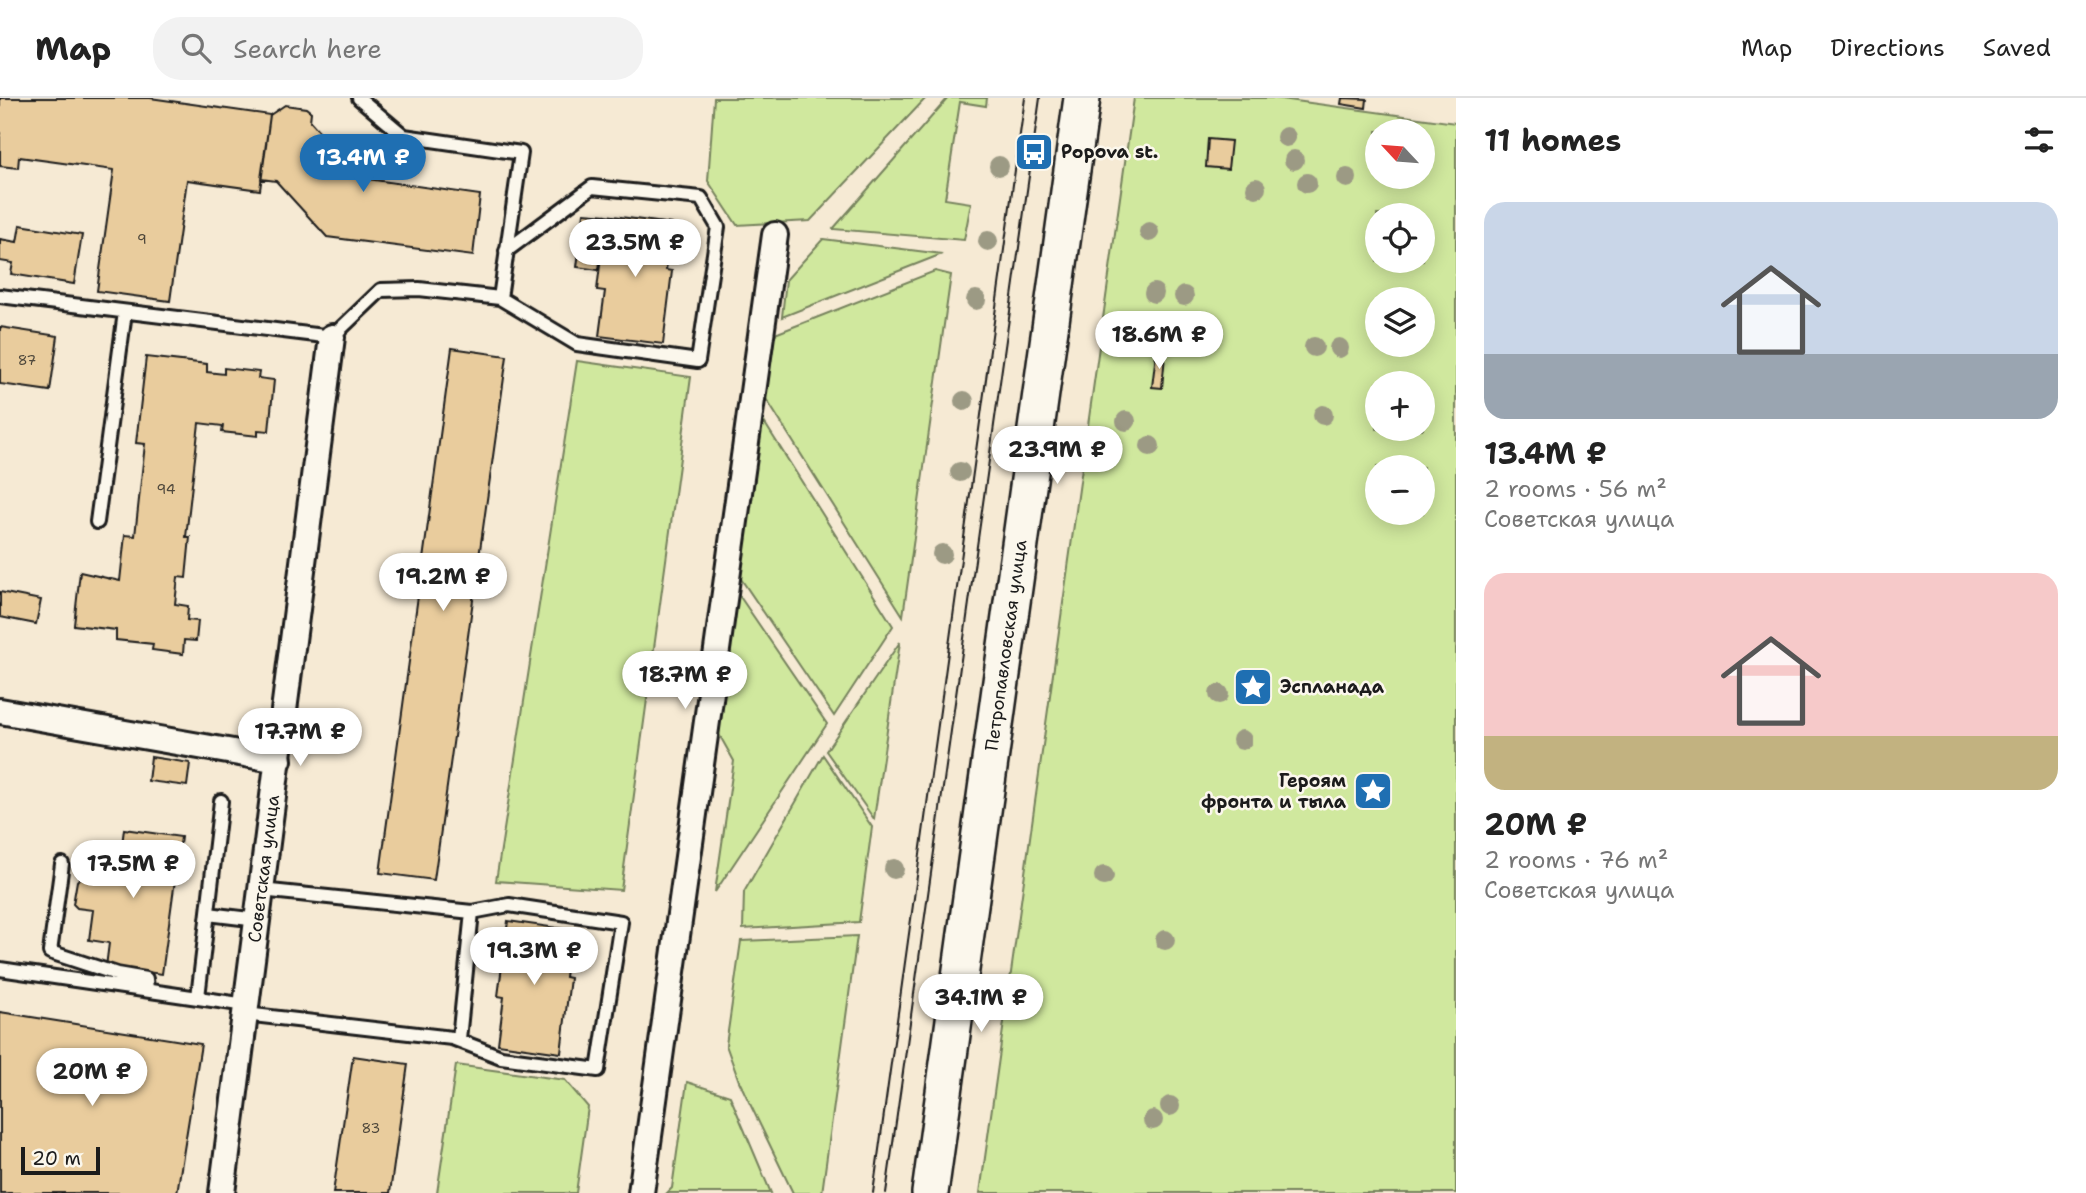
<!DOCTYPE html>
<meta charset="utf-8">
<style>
:root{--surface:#fff;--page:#f2f2f2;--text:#222;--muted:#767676;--line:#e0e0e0;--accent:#1f6fb2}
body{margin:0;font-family:"Shantell Sans",sans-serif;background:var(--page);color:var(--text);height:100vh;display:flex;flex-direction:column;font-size:26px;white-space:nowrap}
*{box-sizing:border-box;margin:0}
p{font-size:23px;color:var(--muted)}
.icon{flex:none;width:38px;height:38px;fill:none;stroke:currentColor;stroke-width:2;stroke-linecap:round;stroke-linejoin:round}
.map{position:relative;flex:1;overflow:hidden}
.panel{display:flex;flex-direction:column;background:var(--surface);width:630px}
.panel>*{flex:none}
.needle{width:46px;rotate:296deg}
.fabs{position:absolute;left:1365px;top:21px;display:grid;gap:14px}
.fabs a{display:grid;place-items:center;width:70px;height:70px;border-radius:50%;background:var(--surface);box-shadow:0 4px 18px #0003;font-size:35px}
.scale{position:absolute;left:21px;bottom:18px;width:79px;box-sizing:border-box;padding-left:7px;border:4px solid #1c1c1c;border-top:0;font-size:19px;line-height:24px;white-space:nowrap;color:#1c1c1c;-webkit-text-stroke:5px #fbf7ec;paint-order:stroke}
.price{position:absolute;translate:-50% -60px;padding:0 16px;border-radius:24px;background:#fff;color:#222;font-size:23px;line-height:46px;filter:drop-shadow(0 2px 4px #0008)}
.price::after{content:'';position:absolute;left:50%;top:42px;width:21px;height:16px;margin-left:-10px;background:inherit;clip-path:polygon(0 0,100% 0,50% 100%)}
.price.active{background:var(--accent);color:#fff}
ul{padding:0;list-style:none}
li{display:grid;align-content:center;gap:14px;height:371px;padding:0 28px}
li span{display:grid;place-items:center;height:217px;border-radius:21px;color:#555}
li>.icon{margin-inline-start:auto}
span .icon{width:126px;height:126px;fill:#fffc;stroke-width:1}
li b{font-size:30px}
h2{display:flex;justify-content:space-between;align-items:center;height:84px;padding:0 28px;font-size:30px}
header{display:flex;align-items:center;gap:42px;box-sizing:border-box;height:98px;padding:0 35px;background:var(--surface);border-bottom:2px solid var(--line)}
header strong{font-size:33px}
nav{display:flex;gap:38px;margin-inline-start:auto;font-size:24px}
.search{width:490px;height:63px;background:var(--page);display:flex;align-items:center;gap:18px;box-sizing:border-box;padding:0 24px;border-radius:28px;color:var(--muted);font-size:26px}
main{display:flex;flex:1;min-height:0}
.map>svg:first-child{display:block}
</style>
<header>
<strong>Map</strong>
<div class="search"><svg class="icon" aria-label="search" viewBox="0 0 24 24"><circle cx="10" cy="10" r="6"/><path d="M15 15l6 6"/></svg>Search here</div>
<nav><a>Map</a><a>Directions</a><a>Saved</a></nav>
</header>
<main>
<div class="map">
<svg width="1456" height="1095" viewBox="0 0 1456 1095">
<rect width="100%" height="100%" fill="#f6ead4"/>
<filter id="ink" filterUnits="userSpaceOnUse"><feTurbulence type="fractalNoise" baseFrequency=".0143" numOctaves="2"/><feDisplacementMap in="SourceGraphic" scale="14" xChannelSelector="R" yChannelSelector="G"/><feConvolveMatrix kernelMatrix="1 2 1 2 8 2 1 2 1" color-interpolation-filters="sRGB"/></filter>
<g filter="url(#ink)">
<!-- green -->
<path fill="#d0e89e" stroke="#76825d" stroke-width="2" fill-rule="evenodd" d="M 714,0 L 926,0 L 810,123 L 737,127 L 708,83 Z
M 948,0 L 987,0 L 986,8 L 960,4 L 945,101 L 971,105 L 964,142 L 833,131 Z
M 1134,0 L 1274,0 L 1456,25 L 1456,1095 L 980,1095 ZM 1377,33 L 1423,33 L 1423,79 L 1377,79 ZM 1377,117 L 1423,117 L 1423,163 L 1377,163 ZM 1377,201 L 1423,201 L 1423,247 L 1377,247 ZM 1377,285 L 1423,285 L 1423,331 L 1377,331 ZM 1377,369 L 1423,369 L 1423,415 L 1377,415 Z
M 823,141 L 942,156 L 782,219 L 786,182 Z
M 935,173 L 951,177 L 903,518 L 763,296 L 770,238 Z
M 577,263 L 691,279 L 621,792 L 496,783 Z
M 759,316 L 893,528 L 834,618 L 737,475 Z
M 734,490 L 827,626 L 715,794 L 734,663 L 716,631 Z
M 900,544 L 874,721 L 826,653 Z
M 823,657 L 872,729 L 859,824 L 743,831 L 744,794 Z
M 857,838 L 822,1095 L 793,1095 L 739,983 L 726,947 L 741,843 Z
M 456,967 L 565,982 L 588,1009 L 576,1095 L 437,1095 Z
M 687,984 L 730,998 L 771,1095 L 667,1095 L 672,1090 Z"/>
<!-- building -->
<path fill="#e9cc9d" stroke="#1c1c1c" stroke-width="2" d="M 0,0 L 150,0 L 270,17 L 260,92 L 187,82 L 170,203 L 97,193 L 114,72 L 19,59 L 18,70 L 0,68 Z
M 1342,0 L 1367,1 L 1366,10 L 1341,6 Z
M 285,7 L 306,10 L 311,14 L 310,23 L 361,80 L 480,97 L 473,158 L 327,139 L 276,83 L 261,81 L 270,17 Z
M 1208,41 L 1231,43 L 1228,71 L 1206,69 Z
M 584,115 L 606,117 L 599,172 L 577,169 Z
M 606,117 L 672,126 L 666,172 L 672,173 L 663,246 L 599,238 L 605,193 L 597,192 Z
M 20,127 L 82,137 L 74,186 L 11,176 L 13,165 L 0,163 L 0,141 L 17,144 Z
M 0,229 L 58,238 L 50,293 L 0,286 Z
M 452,250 L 507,258 L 434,782 L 380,775 Z
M 1156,256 L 1165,257 L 1162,290 L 1152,289 Z
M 146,259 L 207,266 L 207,274 L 224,276 L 224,270 L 259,274 L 258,280 L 274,282 L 269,333 L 258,332 L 258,338 L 222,334 L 223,328 L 199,325 L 186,439 L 190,439 L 186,480 L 178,479 L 175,506 L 188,508 L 187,522 L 198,523 L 196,543 L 184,542 L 183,556 L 152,552 L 153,546 L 116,542 L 116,532 L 74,527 L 80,474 L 120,483 L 125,437 L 135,438 L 145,346 L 136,345 Z
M 0,494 L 41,502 L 36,526 L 0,519 Z
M 151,659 L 190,665 L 187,688 L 148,683 Z
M 124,731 L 181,739 L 162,876 L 106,869 L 109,845 L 89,842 L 93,812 L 77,810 L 73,806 L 77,783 L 80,780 L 97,782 L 101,753 L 121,755 Z
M 508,823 L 571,832 L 565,879 L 570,880 L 561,955 L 498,946 L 504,899 L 498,898 Z
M 0,914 L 201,946 L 177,1095 L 0,1095 Z
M 353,958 L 408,966 L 390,1095 L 333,1095 Z"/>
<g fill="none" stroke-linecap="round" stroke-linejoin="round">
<!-- lane casing -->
<g stroke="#1c1c1c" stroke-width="18">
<path id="lane" d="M 0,198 L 332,239 L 381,192 L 419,191 L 500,200 L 521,55 L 404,38 L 359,0
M 500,200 L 577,246 L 698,263 L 718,129 L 701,100 L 592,89 L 506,153
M 97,424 L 125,214
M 62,766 L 50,854 L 117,876 L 146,881 L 147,891
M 261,792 L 472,814
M 208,816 L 258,822
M 0,871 L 246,907
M 198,899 L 221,703
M 245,916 L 452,940 L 501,959 L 598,972 L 621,824 L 509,807 L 472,814 L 459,941"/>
</g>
<!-- street casing -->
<g stroke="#1c1c1c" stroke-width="30">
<g id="street">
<path d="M 0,613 L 279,662"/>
<path id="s1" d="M 222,1095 L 332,239"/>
<path d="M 641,1095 L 775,137"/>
</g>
</g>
<!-- secondary casing -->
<g stroke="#1c1c1c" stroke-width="40">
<g id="secondary">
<path id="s2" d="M 930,1095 L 1082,0"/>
</g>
</g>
<!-- lane -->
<use href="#lane" stroke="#fbf7ec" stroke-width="12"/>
<!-- street -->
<use href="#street" stroke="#fbf7ec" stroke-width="24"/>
<!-- secondary -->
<use href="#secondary" stroke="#fbf7ec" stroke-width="35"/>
<!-- tram -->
<path stroke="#1c1c1c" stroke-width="2" d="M 873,1095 L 1025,0
M 886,1095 L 1040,0"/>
</g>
<!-- trees -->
<g fill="#9c9a84">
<circle cx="1286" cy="39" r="10"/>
<circle cx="1294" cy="62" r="10"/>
<circle cx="999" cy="68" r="10"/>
<circle cx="1347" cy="80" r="10"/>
<circle cx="1307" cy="85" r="10"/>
<circle cx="1256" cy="90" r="10"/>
<circle cx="1149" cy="134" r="10"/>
<circle cx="988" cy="143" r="10"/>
<circle cx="1154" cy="195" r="10"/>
<circle cx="1184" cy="198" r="10"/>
<circle cx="976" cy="202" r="10"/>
<circle cx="1314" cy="249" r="10"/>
<circle cx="1339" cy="250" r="10"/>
<circle cx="964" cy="303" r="10"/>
<circle cx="1323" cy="317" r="10"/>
<circle cx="1126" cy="323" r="10"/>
<circle cx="1150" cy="348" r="10"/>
<circle cx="960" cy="374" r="10"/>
<circle cx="942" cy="456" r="10"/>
<circle cx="1219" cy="596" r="10"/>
<circle cx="1242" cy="642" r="10"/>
<circle cx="894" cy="771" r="10"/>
<circle cx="1104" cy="778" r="10"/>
<circle cx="1165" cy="842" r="10"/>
<circle cx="1170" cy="1008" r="10"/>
<circle cx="1153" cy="1022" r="10"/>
</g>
</g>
<!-- icons -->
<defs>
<g id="bus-square" transform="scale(2.0125)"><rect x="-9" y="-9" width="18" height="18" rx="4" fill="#1f6fb2" stroke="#fbf7ec"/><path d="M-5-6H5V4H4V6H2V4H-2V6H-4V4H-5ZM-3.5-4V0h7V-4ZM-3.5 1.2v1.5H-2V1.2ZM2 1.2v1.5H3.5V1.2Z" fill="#fff"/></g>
<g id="sight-square" transform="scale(2.0125)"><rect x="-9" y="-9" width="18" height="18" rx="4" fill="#1f6fb2" stroke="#fbf7ec"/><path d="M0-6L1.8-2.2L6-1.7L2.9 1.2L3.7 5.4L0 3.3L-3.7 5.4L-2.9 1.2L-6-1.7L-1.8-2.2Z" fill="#fff"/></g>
</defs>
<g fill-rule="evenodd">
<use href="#bus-square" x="1034" y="54"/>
<use href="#sight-square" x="1253" y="589"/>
<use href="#sight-square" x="1373" y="693"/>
</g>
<g text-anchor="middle" stroke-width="5" stroke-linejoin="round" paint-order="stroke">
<!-- number labels -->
<g font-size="14" fill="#4f483c">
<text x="142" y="146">9</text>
<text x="27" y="267">87</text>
<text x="166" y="396">94</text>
<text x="371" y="1035">83</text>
</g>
<!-- poi labels -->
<g font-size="18" font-weight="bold" fill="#1c1c1c" stroke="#fbf7ec" text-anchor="start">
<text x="1061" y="60">Popova st.</text>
<text x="1280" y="595">Эспланада</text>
<text x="1346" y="689" text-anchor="end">Героям<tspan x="1346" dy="21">фронта и тыла</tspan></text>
</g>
<!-- street labels -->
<g font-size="18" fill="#1c1c1c" stroke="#fbf7ec">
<text dy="6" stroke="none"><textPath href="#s2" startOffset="553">Петропавловская улица</textPath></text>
<text dy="6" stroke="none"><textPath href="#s1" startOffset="327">Советская улица</textPath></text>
</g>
</g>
</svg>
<div class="fabs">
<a><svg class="needle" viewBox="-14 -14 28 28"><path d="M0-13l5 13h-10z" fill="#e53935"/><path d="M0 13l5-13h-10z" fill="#767676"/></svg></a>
<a><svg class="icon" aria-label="locate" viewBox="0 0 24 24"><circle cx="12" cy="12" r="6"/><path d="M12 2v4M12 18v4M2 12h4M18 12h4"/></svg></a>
<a><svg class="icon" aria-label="layers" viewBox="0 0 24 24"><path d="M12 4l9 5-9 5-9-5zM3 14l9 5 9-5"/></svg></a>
<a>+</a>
<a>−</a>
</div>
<div class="scale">20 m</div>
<b class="price active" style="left:363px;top:96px">13.4M ₽</b>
<b class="price" style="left:635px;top:181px">23.5M ₽</b>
<b class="price" style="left:1159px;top:273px">18.6M ₽</b>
<b class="price" style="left:1057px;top:388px">23.9M ₽</b>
<b class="price" style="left:443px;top:515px">19.2M ₽</b>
<b class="price" style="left:685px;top:613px">18.7M ₽</b>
<b class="price" style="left:300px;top:670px">17.7M ₽</b>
<b class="price" style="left:133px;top:802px">17.5M ₽</b>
<b class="price" style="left:534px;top:889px">19.3M ₽</b>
<b class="price" style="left:981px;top:936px">34.1M ₽</b>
<b class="price" style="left:92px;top:1010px">20M ₽</b>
</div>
<section class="panel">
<h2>11 homes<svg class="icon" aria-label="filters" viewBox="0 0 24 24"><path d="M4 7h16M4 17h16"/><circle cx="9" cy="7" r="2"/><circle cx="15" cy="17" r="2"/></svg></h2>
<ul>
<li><span style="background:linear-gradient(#c9d6e8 70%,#9aa5b1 0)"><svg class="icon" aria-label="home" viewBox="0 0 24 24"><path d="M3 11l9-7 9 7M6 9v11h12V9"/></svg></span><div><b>13.4M ₽</b><p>2 rooms · 56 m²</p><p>Советская улица</p></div></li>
<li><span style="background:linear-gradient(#f6c9c9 75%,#c2b280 0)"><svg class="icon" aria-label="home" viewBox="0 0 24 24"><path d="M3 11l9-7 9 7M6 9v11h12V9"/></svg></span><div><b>20M ₽</b><p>2 rooms · 76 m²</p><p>Советская улица</p></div></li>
</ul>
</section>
</main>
